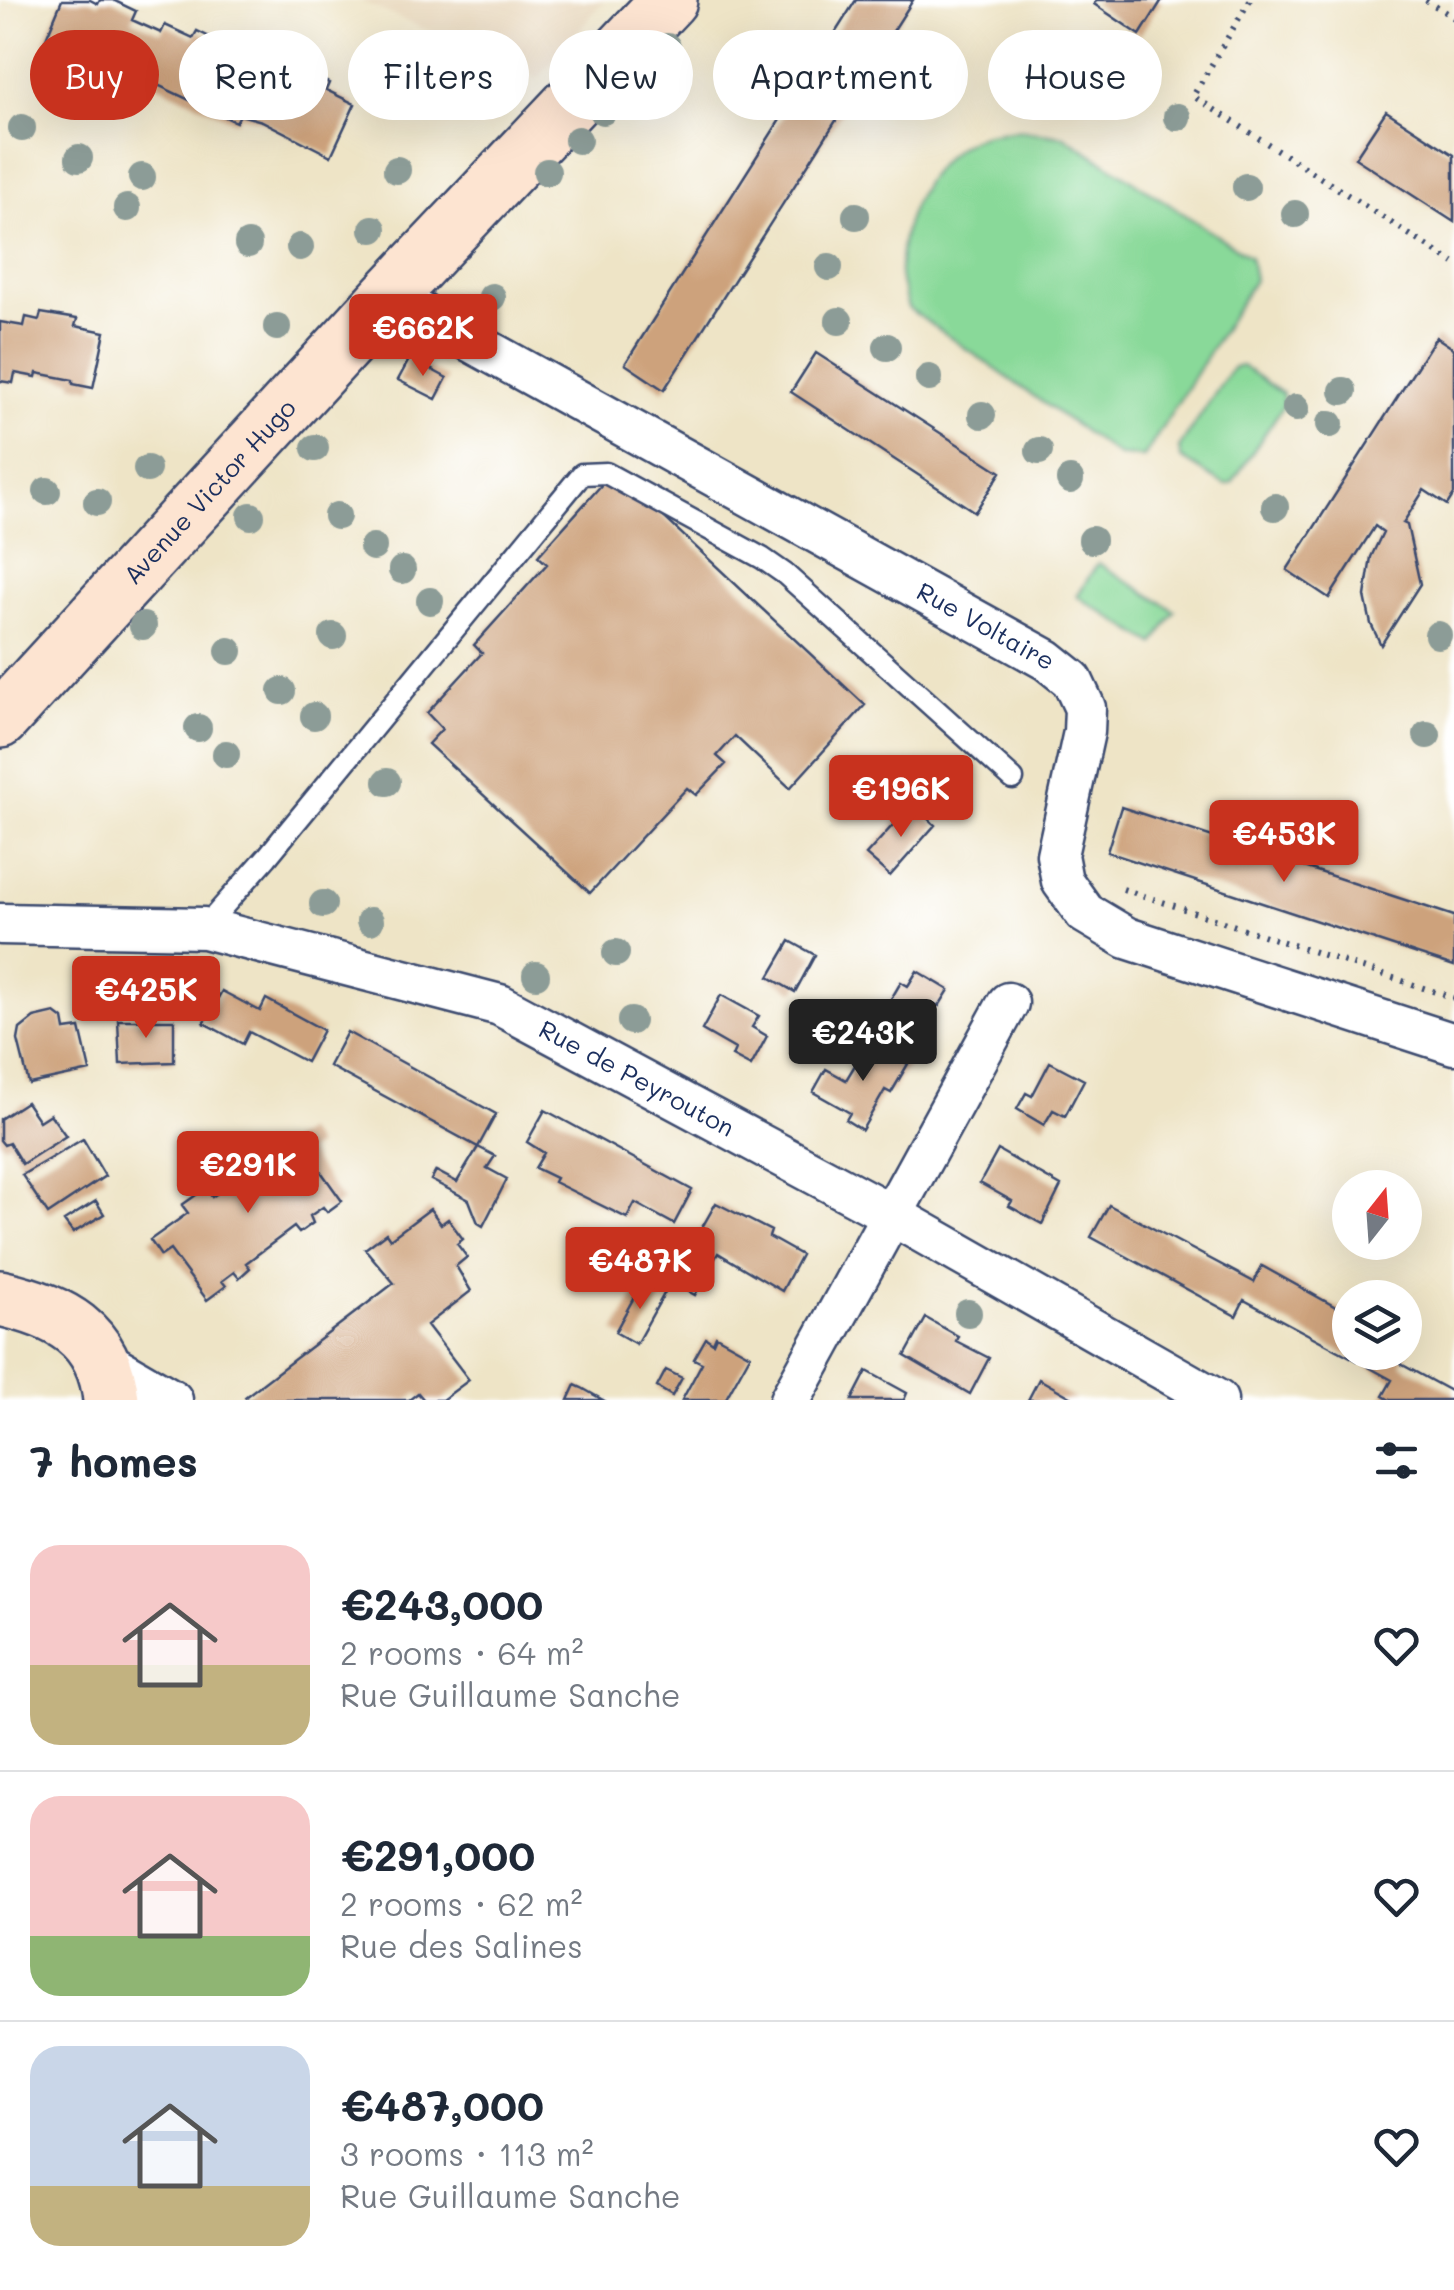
<!DOCTYPE html>
<meta charset="utf-8">
<style>
:root{--surface:#fff;--page:#f2f2f3;--text:#1f2937;--muted:#747a83;--line:#e0e1e3;--accent:#c8321e}
body{margin:0;font-family:Mali,sans-serif;background:var(--page);color:var(--text);height:100vh;display:flex;flex-direction:column;font-size:38px;white-space:nowrap}
*{box-sizing:border-box;margin:0}
p{font-size:32px;color:var(--muted)}
.icon{flex:none;width:55px;height:55px;fill:none;stroke:currentColor;stroke-width:2;stroke-linecap:round;stroke-linejoin:round}
.map{position:relative;height:1400px;overflow:hidden}
.side{display:flex;flex-direction:column;background:var(--surface);flex:1}
.side>*{flex:none}
.top-card{position:absolute;left:30px;top:30px;width:1395px;height:90px;display:flex;gap:20px}
.needle{width:65px;rotate:17deg}
.fabs{position:absolute;left:1332px;top:1170px;display:grid;gap:20px}
.fabs a{display:grid;place-items:center;width:90px;height:90px;border-radius:50%;background:var(--surface);box-shadow:0 10px 40px #0002;font-size:50px}
.price{position:absolute;translate:-50% -85px;padding:0 22px;border-radius:10px;background:var(--accent);color:#fff;font-size:32px;line-height:65px;filter:drop-shadow(0 2px 5px #0008)}
.price::after{content:'';position:absolute;left:50%;top:60px;width:30px;height:22px;margin-left:-15px;background:inherit;clip-path:polygon(0 0,100% 0,50% 100%)}
.price.selected{background:#222;color:#fff}
ul{padding:0;list-style:none}
li{display:flex;align-items:center;gap:30px;height:250px;padding:0 30px}
li+li{border-top:2px solid var(--line)}
li span{display:grid;place-items:center;flex:none;width:280px;height:200px;border-radius:30px;color:#555}
li>.icon{margin-inline-start:auto}
span .icon{width:120px;height:120px;fill:#fffc;stroke-width:1}
li b{font-size:42px}
h2{display:flex;justify-content:space-between;align-items:center;height:120px;padding:0 30px;font-size:42px}
.chip{padding:0 35px;border-radius:45px;background:var(--surface);box-shadow:0 10px 40px #0002;font-size:35px;line-height:90px}
.chip.selected{background:var(--accent);color:#fff}
.map>svg:first-child{display:block}
</style>
<div class="map">
<svg width="1454" height="1400" viewBox="0 0 1454 1400">
<rect width="100%" height="100%" fill="#fff"/>
<filter id="ink" filterUnits="userSpaceOnUse"><feTurbulence type="fractalNoise" baseFrequency=".01" numOctaves="2"/><feDisplacementMap in="SourceGraphic" scale="20" xChannelSelector="R" yChannelSelector="G"/><feConvolveMatrix kernelMatrix="1 2 1 2 8 2 1 2 1" color-interpolation-filters="sRGB"/></filter>
<filter id="wash" filterUnits="userSpaceOnUse"><feTurbulence type="fractalNoise" baseFrequency=".0048" numOctaves="4" result="noise"/><feDisplacementMap in="SourceGraphic" scale="40" xChannelSelector="R" yChannelSelector="G"/><feGaussianBlur stdDeviation="2.25" result="paint"/><feColorMatrix in="noise" values="0 0 0 0 0 0 0 0 0 0 0 0 0 0 0 0 0 1.4 0 .05"/><feComposite in="paint" operator="in"/></filter>
<g filter="url(#wash)">
<rect width="100%" height="100%" fill="#eee4c6"/>
<!-- built -->
<path fill="#e7d5b8" d="M 358,0 L 604,0 L 538,79 Z"/>
<!-- green -->
<path fill="#89d999" stroke="#52847c" stroke-width="2.5" d="M 1019,130 L 1064,136 L 1250,257 L 1254,280 L 1144,457 L 1119,456 L 908,308 C 905,296 899,282 900,270 C 900,217 928,156 980,136 C 991,132 1007,132 1019,130 Z
M 1242,366 L 1283,394 L 1283,406 L 1232,483 L 1225,485 L 1181,458 L 1179,448 L 1232,368 Z
M 1098,563 L 1175,611 L 1154,644 L 1077,596 Z"/>
<g id="blocks">
<!-- building -->
<path fill="#cda27b" d="M 62,0 L 90,0 L 98,4 L 100,0 L 113,0 L 136,11 L 132,20 L 161,33 L 165,25 L 193,38 L 197,31 L 232,48 L 229,55 L 258,69 L 262,60 L 292,74 L 295,67 L 329,83 L 326,90 L 355,104 L 331,156 L 262,121 L 240,115 L 236,122 L 141,77 L 135,87 L 65,50 L 63,53 L 44,43 Z
M 856,0 L 913,0 L 664,390 L 625,364 Z
M 1096,0 L 1162,0 L 1140,35 L 1094,4 Z
M 1386,111 L 1454,155 L 1454,222 L 1355,158 Z
M 41,313 L 77,319 L 75,326 L 105,332 L 93,388 L 73,384 L 73,380 L 37,373 L 36,377 L 15,373 L 13,383 L 0,381 L 0,322 L 24,326 L 26,317 L 39,320 Z
M 1436,337 L 1454,349 L 1454,494 L 1447,505 L 1424,490 L 1403,523 L 1407,525 L 1420,584 L 1381,645 L 1371,624 L 1365,596 L 1371,557 L 1383,532 L 1375,526 L 1329,598 L 1287,570 Z
M 816,353 L 1001,472 L 975,512 L 791,392 Z
M 410,358 L 447,378 L 436,399 L 398,380 Z
M 605,481 L 652,506 L 865,705 L 790,788 L 735,736 L 717,756 L 726,764 L 696,795 L 687,788 L 590,893 L 428,744 L 442,729 L 427,713 L 482,653 L 474,645 L 547,564 L 538,556 Z
M 912,804 L 935,825 L 890,876 L 866,855 Z
M 1121,807 L 1454,916 L 1454,966 L 1107,852 Z
M 790,941 L 815,955 L 795,992 L 769,977 Z
M 917,971 L 949,990 L 939,1006 L 932,1003 L 913,1037 L 880,1018 L 901,982 L 908,986 Z
M 222,991 L 260,1011 L 266,999 L 323,1030 L 306,1062 L 249,1032 L 243,1044 L 204,1023 Z
M 721,995 L 759,1016 L 752,1027 L 767,1036 L 751,1066 L 732,1056 L 735,1049 L 702,1030 Z
M 55,1013 L 63,1019 L 65,1030 L 80,1028 L 90,1071 L 29,1084 L 18,1040 L 20,1029 L 34,1018 Z
M 118,1020 L 174,1020 L 174,1062 L 120,1064 Z
M 347,1032 L 496,1114 L 478,1147 L 329,1066 Z
M 869,1042 L 908,1064 L 891,1093 L 885,1090 L 862,1130 L 846,1120 L 850,1113 L 813,1092 L 826,1069 L 846,1080 Z
M 1050,1062 L 1084,1080 L 1065,1116 L 1053,1110 L 1044,1125 L 1017,1109 L 1026,1093 L 1032,1096 Z
M 26,1102 L 39,1121 L 50,1114 L 66,1136 L 22,1164 L 9,1143 L 4,1145 L 0,1140 L 0,1119 Z
M 545,1110 L 692,1190 L 674,1224 L 635,1203 L 627,1218 L 554,1182 L 556,1178 L 535,1168 L 544,1153 L 527,1142 Z
M 305,1131 L 316,1146 L 307,1152 L 342,1201 L 327,1212 L 323,1207 L 310,1216 L 313,1223 L 299,1233 L 294,1227 L 246,1263 L 250,1268 L 239,1278 L 234,1272 L 222,1281 L 226,1286 L 207,1300 L 170,1250 L 161,1256 L 150,1240 L 188,1213 L 182,1205 L 206,1188 L 212,1197 Z
M 83,1139 L 105,1176 L 48,1214 L 22,1175 Z
M 478,1147 L 495,1156 L 487,1168 L 507,1179 L 483,1226 L 478,1223 L 469,1200 L 431,1180 L 436,1171 L 457,1182 Z
M 998,1150 L 1061,1186 L 1042,1224 L 1009,1206 L 1012,1201 L 980,1183 Z
M 96,1201 L 104,1214 L 73,1233 L 64,1221 Z
M 716,1203 L 771,1231 L 769,1237 L 801,1255 L 782,1291 L 718,1253 L 695,1295 L 671,1282 Z
M 1109,1205 L 1254,1282 L 1262,1266 L 1350,1315 L 1350,1352 L 1405,1352 L 1405,1345 L 1410,1348 L 1401,1364 L 1454,1393 L 1454,1400 L 1390,1400 L 1383,1396 L 1392,1380 L 1354,1359 L 1244,1300 L 1236,1316 L 1091,1237 Z
M 430,1209 L 441,1224 L 448,1219 L 463,1239 L 457,1244 L 467,1257 L 456,1266 L 471,1291 L 427,1325 L 469,1380 L 442,1400 L 424,1400 L 418,1393 L 409,1400 L 247,1400 L 245,1397 L 394,1283 L 365,1249 L 386,1233 L 390,1239 Z
M 643,1281 L 665,1292 L 636,1344 L 615,1332 Z
M 926,1318 L 958,1336 L 956,1341 L 989,1358 L 970,1394 L 905,1356 Z
M 716,1336 L 750,1355 L 725,1400 L 682,1400 L 702,1363 L 694,1359 L 706,1338 L 713,1343 Z
M 666,1370 L 682,1378 L 672,1396 L 657,1387 Z
M 867,1371 L 907,1393 L 904,1400 L 852,1400 Z
M 1039,1379 L 1076,1400 L 1028,1400 Z
M 575,1385 L 582,1388 L 603,1400 L 568,1400 Z"/>
</g>
</g>
<g filter="url(#ink)">
<use href="#blocks" fill-opacity="0" stroke="#3b4a6e" stroke-width="2.5"/>
<g fill="none" stroke-linecap="round" stroke-linejoin="round">
<!-- service casing -->
<g stroke="#3b4a6e" stroke-width="25">
<path id="service" d="M 204,928 L 267,857 L 582,474 L 606,473 L 762,558 L 785,574 L 1013,779"/>
</g>
<!-- minor casing -->
<g stroke="#3b4a6e" stroke-width="45">
<g id="minor">
<path id="s1" d="M 389,296 L 1047,660 L 1072,680 L 1085,708 L 1084,732 L 1057,855 L 1062,881 L 1085,913 L 1127,938 L 1454,1044"/>
<path id="s2" d="M 0,924 L 204,928 L 500,1005 L 892,1215 L 1217,1400"/>
<path d="M 100,1358 L 172,1400"/>
<path d="M 790,1400 L 1008,1003"/>
</g>
</g>
<!-- secondary casing -->
<g stroke="#3b4a6e" stroke-width="60">
<g id="secondary">
<path id="s3" d="M 0,720 L 389,296 L 669,0"/>
<path d="M 0,1298 C 59,1311 105,1333 111,1400"/>
</g>
</g>
<!-- path -->
<path stroke="#3b4a6e" stroke-width="6" stroke-dasharray="2.5 8" stroke-linecap="butt" d="M 1250,0 L 1193,96 L 1454,263
M 1426,0 L 1454,18
M 1123,889 L 1454,998"/>
<!-- service -->
<use href="#service" stroke="#fff" stroke-width="20"/>
<!-- minor -->
<use href="#minor" stroke="#fff" stroke-width="40"/>
<!-- secondary -->
<use href="#secondary" stroke="#fde4d1" stroke-width="55"/>
</g>
<!-- trees -->
<g fill="#8c9c97">
<circle cx="667" cy="47" r="14"/>
<circle cx="632" cy="80" r="14"/>
<circle cx="513" cy="86" r="14"/>
<circle cx="603" cy="111" r="14"/>
<circle cx="1177" cy="117" r="14"/>
<circle cx="22" cy="128" r="14"/>
<circle cx="578" cy="140" r="14"/>
<circle cx="79" cy="158" r="14"/>
<circle cx="397" cy="170" r="14"/>
<circle cx="547" cy="172" r="14"/>
<circle cx="142" cy="177" r="14"/>
<circle cx="1246" cy="187" r="14"/>
<circle cx="127" cy="208" r="14"/>
<circle cx="1295" cy="214" r="14"/>
<circle cx="856" cy="216" r="14"/>
<circle cx="373" cy="229" r="14"/>
<circle cx="248" cy="244" r="14"/>
<circle cx="300" cy="247" r="14"/>
<circle cx="829" cy="267" r="14"/>
<circle cx="492" cy="297" r="14"/>
<circle cx="839" cy="321" r="14"/>
<circle cx="277" cy="327" r="14"/>
<circle cx="887" cy="347" r="14"/>
<circle cx="929" cy="378" r="14"/>
<circle cx="1343" cy="391" r="14"/>
<circle cx="1296" cy="408" r="14"/>
<circle cx="982" cy="415" r="14"/>
<circle cx="1330" cy="424" r="14"/>
<circle cx="315" cy="448" r="14"/>
<circle cx="1039" cy="451" r="14"/>
<circle cx="147" cy="469" r="14"/>
<circle cx="1070" cy="480" r="14"/>
<circle cx="47" cy="491" r="14"/>
<circle cx="97" cy="502" r="14"/>
<circle cx="1275" cy="507" r="14"/>
<circle cx="251" cy="516" r="14"/>
<circle cx="337" cy="516" r="14"/>
<circle cx="1092" cy="540" r="14"/>
<circle cx="373" cy="547" r="14"/>
<circle cx="402" cy="570" r="14"/>
<circle cx="430" cy="601" r="14"/>
<circle cx="143" cy="626" r="14"/>
<circle cx="1438" cy="635" r="14"/>
<circle cx="333" cy="636" r="14"/>
<circle cx="229" cy="651" r="14"/>
<circle cx="282" cy="691" r="14"/>
<circle cx="314" cy="716" r="14"/>
<circle cx="198" cy="728" r="14"/>
<circle cx="1427" cy="735" r="14"/>
<circle cx="226" cy="754" r="14"/>
<circle cx="387" cy="782" r="14"/>
<circle cx="323" cy="904" r="14"/>
<circle cx="370" cy="921" r="14"/>
<circle cx="616" cy="953" r="14"/>
<circle cx="536" cy="975" r="14"/>
<circle cx="631" cy="1021" r="14"/>
<circle cx="968" cy="1313" r="14"/>
</g>
</g>
<g text-anchor="middle" stroke-width="8" stroke-linejoin="round" paint-order="stroke">
<!-- street labels -->
<g font-size="25" fill="#1b2f5e" stroke="#fff">
<text dy="9" stroke="none"><textPath href="#s3" startOffset="310">Avenue Victor Hugo</textPath></text>
<text dy="9" stroke="none"><textPath href="#s1" startOffset="682">Rue Voltaire</textPath></text>
<text dy="9" stroke="none"><textPath href="#s2" startOffset="665">Rue de Peyrouton</textPath></text>
</g>
</g>
</svg>
<div class="fabs">
<a><svg class="needle" viewBox="-14 -14 28 28"><path d="M0-13l5 13h-10z" fill="#e53935"/><path d="M0 13l5-13h-10z" fill="#747a83"/></svg></a>
<a><svg class="icon" aria-label="layers" viewBox="0 0 24 24"><path d="M12 4l9 5-9 5-9-5zM3 14l9 5 9-5"/></svg></a>
</div>
<b class="price" style="left:423px;top:379px">€662K</b>
<b class="price" style="left:901px;top:840px">€196K</b>
<b class="price" style="left:1284px;top:885px">€453K</b>
<b class="price" style="left:146px;top:1041px">€425K</b>
<b class="price selected" style="left:863px;top:1084px">€243K</b>
<b class="price" style="left:248px;top:1216px">€291K</b>
<b class="price" style="left:640px;top:1312px">€487K</b>
<div class="top-card">
<a class="chip selected">Buy</a>
<a class="chip">Rent</a>
<a class="chip">Filters</a>
<a class="chip">New</a>
<a class="chip">Apartment</a>
<a class="chip">House</a>
</div>
</div>
<section class="side">
<h2>7 homes<svg class="icon" aria-label="filters" viewBox="0 0 24 24"><path d="M4 7h16M4 17h16"/><circle cx="9" cy="7" r="2"/><circle cx="15" cy="17" r="2"/></svg></h2>
<ul>
<li><span style="background:linear-gradient(#f6c9c9 60%,#c2b280 0)"><svg class="icon" aria-label="home" viewBox="0 0 24 24"><path d="M3 11l9-7 9 7M6 9v11h12V9"/></svg></span><div><b>€243,000</b><p>2 rooms · 64 m²</p><p>Rue Guillaume Sanche</p></div><svg class="icon" aria-label="heart" viewBox="0 0 24 24"><path d="M12 20l-8-8c-3-5 5-10 8-4 3-6 11-1 8 4z"/></svg></li>
<li><span style="background:linear-gradient(#f6c9c9 70%,#8fb573 0)"><svg class="icon" aria-label="home" viewBox="0 0 24 24"><path d="M3 11l9-7 9 7M6 9v11h12V9"/></svg></span><div><b>€291,000</b><p>2 rooms · 62 m²</p><p>Rue des Salines</p></div><svg class="icon" aria-label="heart" viewBox="0 0 24 24"><path d="M12 20l-8-8c-3-5 5-10 8-4 3-6 11-1 8 4z"/></svg></li>
<li><span style="background:linear-gradient(#c9d6e8 70%,#c2b280 0)"><svg class="icon" aria-label="home" viewBox="0 0 24 24"><path d="M3 11l9-7 9 7M6 9v11h12V9"/></svg></span><div><b>€487,000</b><p>3 rooms · 113 m²</p><p>Rue Guillaume Sanche</p></div><svg class="icon" aria-label="heart" viewBox="0 0 24 24"><path d="M12 20l-8-8c-3-5 5-10 8-4 3-6 11-1 8 4z"/></svg></li>
</ul>
</section>
